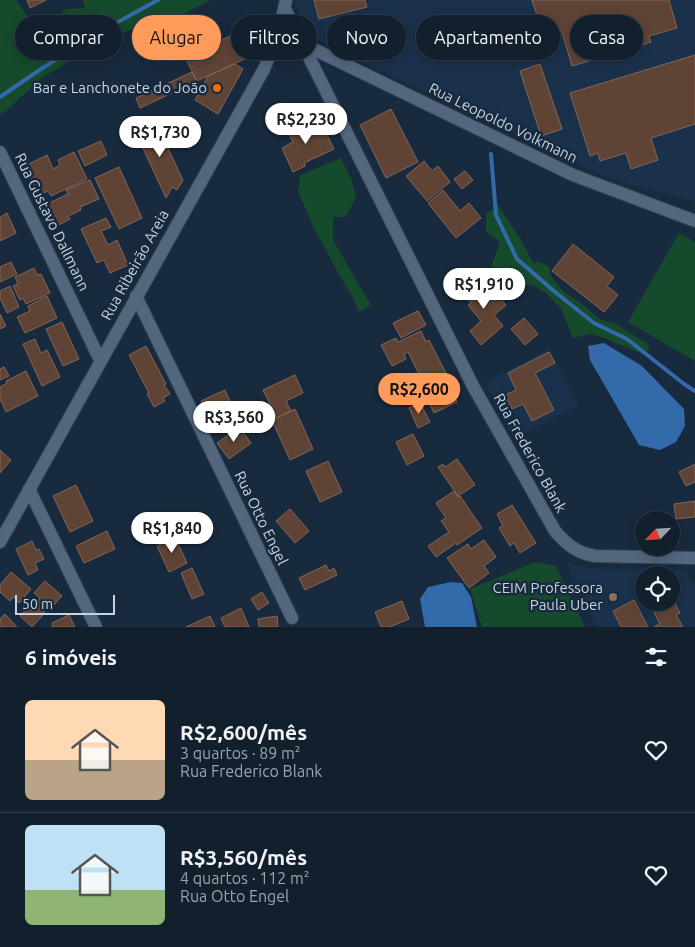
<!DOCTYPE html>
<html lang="pt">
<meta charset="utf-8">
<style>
:root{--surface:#12202e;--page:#1f2d3a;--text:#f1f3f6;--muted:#9ca3aa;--line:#313e4a;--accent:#ff9b5a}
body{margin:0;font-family:Ubuntu,sans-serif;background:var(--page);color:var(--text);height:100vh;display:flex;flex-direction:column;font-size:19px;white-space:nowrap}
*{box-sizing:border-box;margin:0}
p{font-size:16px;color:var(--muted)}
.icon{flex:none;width:28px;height:28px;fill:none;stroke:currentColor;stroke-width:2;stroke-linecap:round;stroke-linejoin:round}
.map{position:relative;height:627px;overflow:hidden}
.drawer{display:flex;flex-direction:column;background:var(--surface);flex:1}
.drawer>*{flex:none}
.hud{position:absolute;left:15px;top:15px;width:665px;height:45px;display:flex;gap:10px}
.needle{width:32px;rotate:245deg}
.controls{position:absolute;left:635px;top:511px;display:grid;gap:10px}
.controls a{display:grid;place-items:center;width:45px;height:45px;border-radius:50%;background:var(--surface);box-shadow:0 2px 12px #0003,0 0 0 1px var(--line);font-size:25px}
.scale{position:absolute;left:15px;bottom:12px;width:100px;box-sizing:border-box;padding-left:5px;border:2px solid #c7d3e0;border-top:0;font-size:14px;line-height:18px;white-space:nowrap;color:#c7d3e0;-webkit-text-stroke:4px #182a3e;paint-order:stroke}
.price{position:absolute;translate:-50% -42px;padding:0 11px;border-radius:18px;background:#fff;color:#222;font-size:16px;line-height:32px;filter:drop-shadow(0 1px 2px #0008)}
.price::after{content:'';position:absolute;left:50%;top:30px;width:15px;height:11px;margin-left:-8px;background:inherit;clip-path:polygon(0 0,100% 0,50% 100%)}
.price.selected{background:var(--accent);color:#111}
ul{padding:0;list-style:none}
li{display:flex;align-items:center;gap:15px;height:125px;padding:0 25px}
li+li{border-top:1px solid var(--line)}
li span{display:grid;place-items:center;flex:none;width:140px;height:100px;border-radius:8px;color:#555}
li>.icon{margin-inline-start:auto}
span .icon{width:60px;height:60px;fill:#fffc;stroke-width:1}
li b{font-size:21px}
h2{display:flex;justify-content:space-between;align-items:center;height:60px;padding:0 25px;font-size:21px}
.pill{padding:0 18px;border-radius:22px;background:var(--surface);box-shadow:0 2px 12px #0003,0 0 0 1px var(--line);font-size:18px;line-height:45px}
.pill.selected{background:var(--accent);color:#111}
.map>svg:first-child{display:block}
</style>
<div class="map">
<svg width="695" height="627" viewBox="0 0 695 627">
<rect width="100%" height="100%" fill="#182a3e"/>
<!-- built -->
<path fill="#1a314b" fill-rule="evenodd" d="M 296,0 L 695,0 L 695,203 L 690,200 L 607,178 L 339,51 L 313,36 L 301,21 Z
M 549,349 L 578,406 L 514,438 L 485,382 Z
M 567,563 L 596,569 L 685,570 L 695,587 L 695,627 L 597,627 L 579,592 ZM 644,575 L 671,575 L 671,602 L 644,602 Z"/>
<!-- green -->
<path fill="#164a2c" d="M 0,0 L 16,0 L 41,35 L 52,26 L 65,9 L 85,8 L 83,0 L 211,0 L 162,25 L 145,23 L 99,44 L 43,77 L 6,111 L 0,114 Z
M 341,158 L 351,179 L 356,198 L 346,217 L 333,217 L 333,240 L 371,305 L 359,312 L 352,296 L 336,269 L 312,224 L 298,191 L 300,175 Z
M 498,205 L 520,238 L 533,263 L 540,262 L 550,267 L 550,275 L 563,291 L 582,304 L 601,320 L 614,323 L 648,344 L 649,351 L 642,354 L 604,338 L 591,334 L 573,338 L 561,309 L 546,293 L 535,286 L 517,282 L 491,267 L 500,242 L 486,232 L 486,214 Z
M 679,233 L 695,242 L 695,361 L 628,322 Z
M 535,562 L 556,566 L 585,627 L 482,627 L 470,589 Z"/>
<!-- water -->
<path fill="#336aa9" d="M 604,343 L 642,366 L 684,409 L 685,426 L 676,442 L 660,450 L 639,445 L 590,360 L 588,346 Z
M 451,582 L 462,583 L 471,597 L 477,627 L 425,627 L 420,599 L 428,587 Z"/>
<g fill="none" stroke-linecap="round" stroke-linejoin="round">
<!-- stream -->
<path stroke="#336aa9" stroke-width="4" d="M 0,97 C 51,61 103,29 158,0
M 491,154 L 496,215 L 517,259 L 555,292 L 594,323 L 627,339 L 684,384 L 695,391"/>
</g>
<!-- building -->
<path fill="#5f4335" stroke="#856658" d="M 27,0 L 46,0 L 30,8 Z
M 314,0 L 365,0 L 367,7 L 319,19 Z
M 532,0 L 669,0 L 677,28 L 649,36 L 651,42 L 572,66 L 561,29 L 543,35 Z
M 239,32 L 251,56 L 197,81 L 185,57 Z
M 695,55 L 695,124 L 651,138 L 658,160 L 631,169 L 626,153 L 600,161 L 598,153 L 590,156 L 570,93 Z
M 235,64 L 243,69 L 218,114 L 195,100 L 208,76 Z
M 540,64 L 562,129 L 541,136 L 520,71 Z
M 192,72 L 197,81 L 140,108 L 136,98 Z
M 312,105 L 318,117 L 303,124 L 298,112 Z
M 391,109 L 418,162 L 386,178 L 360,125 Z
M 155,121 L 183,180 L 177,190 L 172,187 L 166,198 L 135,131 Z
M 300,121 L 305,133 L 322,125 L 334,149 L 304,163 L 305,166 L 293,172 L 282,148 L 293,142 L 286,128 Z
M 101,141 L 107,155 L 85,166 L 78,151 Z
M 74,152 L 87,179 L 51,196 L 48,191 L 39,195 L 25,166 L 47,155 L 53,169 L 60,165 L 58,160 Z
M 424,161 L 432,171 L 438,166 L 450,182 L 427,201 L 406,176 Z
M 119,167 L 142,218 L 119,229 L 95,178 Z
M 465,171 L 473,180 L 462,189 L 454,179 Z
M 90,180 L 99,199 L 80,207 L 81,210 L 68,216 L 70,219 L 55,227 L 45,205 L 68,194 L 66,190 Z
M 443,190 L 460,211 L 469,203 L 481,218 L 456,238 L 428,203 Z
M 7,213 L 16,233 L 0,241 L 0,217 Z
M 106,218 L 111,227 L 101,231 L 108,245 L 117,240 L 128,265 L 110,273 L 104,260 L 97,263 L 81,229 Z
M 573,244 L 614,277 L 607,286 L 618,295 L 604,312 L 552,271 Z
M 11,262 L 17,274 L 0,282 L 0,267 Z
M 34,268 L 37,275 L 41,274 L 50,293 L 26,304 L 23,298 L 20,300 L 13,286 L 18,284 L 15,277 Z
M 475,277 L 489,294 L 494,290 L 506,305 L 494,315 L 503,326 L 481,345 L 470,331 L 481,321 L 468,305 L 471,303 L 460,290 Z
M 10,286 L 19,307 L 7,313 L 0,298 L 0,291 Z
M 47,296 L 57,318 L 25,333 L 17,317 L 30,311 L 28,306 Z
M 418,311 L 426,325 L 401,338 L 393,323 Z
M 0,314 L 6,326 L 0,329 Z
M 524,318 L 538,334 L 525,345 L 511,329 Z
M 62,322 L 79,359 L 63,366 L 46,329 Z
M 421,331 L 426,342 L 429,340 L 446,373 L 424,384 L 408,352 L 404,354 L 406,359 L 392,366 L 381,345 L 396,338 L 398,342 Z
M 35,339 L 41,353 L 47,350 L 60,377 L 42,386 L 23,344 Z
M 146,346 L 166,384 L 164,385 L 170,394 L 163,398 L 165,401 L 154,407 L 147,394 L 149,393 L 129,355 Z
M 549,352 L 555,363 L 535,373 L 554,410 L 532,421 L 523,404 L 512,409 L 505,395 L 516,390 L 508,373 Z
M 4,367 L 9,376 L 0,380 L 0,369 Z
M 26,371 L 38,396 L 6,412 L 0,399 L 0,387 L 7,383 L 6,381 Z
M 295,375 L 303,393 L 286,401 L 291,411 L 277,418 L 263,390 Z
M 447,381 L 457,402 L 434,413 L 424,392 Z
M 225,390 L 238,419 L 215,430 L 201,401 Z
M 420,403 L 430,422 L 418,428 L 409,408 Z
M 295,409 L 313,449 L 290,460 L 272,420 Z
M 239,427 L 251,443 L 229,459 L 217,443 Z
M 413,434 L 424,456 L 407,465 L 396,442 Z
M 0,450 L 11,460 L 0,473 Z
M 457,459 L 475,485 L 458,496 L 438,467 L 443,464 L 445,467 Z
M 328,461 L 342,492 L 320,502 L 306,471 Z
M 695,464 L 695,482 L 686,486 L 679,472 Z
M 76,485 L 93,521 L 70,532 L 53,496 Z
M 454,491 L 458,497 L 460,496 L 482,528 L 457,545 L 456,543 L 436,557 L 428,546 L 449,532 L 441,521 L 446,518 L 436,503 Z
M 695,501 L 695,517 L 676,519 L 674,504 Z
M 512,505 L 536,543 L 520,553 L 514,543 L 510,546 L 499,528 L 503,526 L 497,514 Z
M 290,509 L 309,531 L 295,543 L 276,521 Z
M 107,531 L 115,549 L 84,563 L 76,546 Z
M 175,537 L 187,563 L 169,572 L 157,546 Z
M 484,540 L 496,557 L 484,566 L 489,573 L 469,588 L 447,558 L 468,544 L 471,549 Z
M 32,541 L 36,550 L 39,549 L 44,559 L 35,563 L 38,570 L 28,575 L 16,549 Z
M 326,565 L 329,571 L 334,568 L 337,575 L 305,590 L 299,578 Z
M 192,568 L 204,594 L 192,599 L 181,573 Z
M 11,572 L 31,589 L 19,603 L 13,597 L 10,601 L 0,592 L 0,585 Z
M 45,581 L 62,596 L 51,608 L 49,606 L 43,613 L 44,614 L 32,627 L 20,616 L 32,603 L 34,605 L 40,598 L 34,593 Z
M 262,592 L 269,603 L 258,610 L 251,599 Z
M 671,596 L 680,613 L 676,615 L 683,627 L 654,627 L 660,624 L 649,602 L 671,602 Z
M 634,600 L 648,627 L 621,627 L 613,611 Z
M 402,601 L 409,619 L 390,627 L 381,627 L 375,612 Z
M 241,608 L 249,627 L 225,627 L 221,618 Z
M 5,614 L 17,627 L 0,627 L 0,619 Z
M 69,615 L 75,627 L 51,627 L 53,626 L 52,623 Z
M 210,616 L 215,627 L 186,627 Z
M 277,616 L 278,627 L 259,627 L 258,619 Z"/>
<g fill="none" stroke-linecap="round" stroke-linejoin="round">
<!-- minor casing -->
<g stroke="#364455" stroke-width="14">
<path id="minor" d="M 285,9 L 473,386 L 555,531 C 567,545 577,553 595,556 L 695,558
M 301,43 L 573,175 L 695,221
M 0,152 L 100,360
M 136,296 L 292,618
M 29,489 L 96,627
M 0,542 L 264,69 L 278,35 L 286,0"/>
</g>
<!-- minor -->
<use href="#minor" stroke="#52677e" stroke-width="12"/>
</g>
<!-- markers -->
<circle fill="#e8710a" stroke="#182a3e" stroke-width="2" cx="217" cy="88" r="5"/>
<circle fill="#8d6e63" stroke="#182a3e" stroke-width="2" cx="613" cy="597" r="5"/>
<g text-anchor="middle" stroke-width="5" stroke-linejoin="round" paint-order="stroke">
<!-- poi labels -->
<g font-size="15" fill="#c7d3e0" stroke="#182a3e" text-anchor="end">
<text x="207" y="93">Bar e Lanchonete do João</text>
<text x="603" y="593">CEIM Professora<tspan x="603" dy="17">Paula Uber</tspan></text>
</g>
<!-- street labels -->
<g font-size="15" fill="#c7d3e0" stroke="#182a3e">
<text transform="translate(503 123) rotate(26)" y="5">Rua Leopoldo Volkmann</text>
<text transform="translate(52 222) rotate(64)" y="5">Rua Gustavo Dallmann</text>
<text transform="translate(135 265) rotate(-61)" y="5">Rua Ribeirão Areia</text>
<text transform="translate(530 453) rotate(61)" y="5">Rua Frederico Blank</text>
<text transform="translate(261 518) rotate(64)" y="5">Rua Otto Engel</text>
</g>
</g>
</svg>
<div class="controls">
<a><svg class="needle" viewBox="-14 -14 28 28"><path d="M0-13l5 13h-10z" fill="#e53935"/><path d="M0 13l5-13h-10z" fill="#9ca3aa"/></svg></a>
<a><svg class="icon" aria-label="locate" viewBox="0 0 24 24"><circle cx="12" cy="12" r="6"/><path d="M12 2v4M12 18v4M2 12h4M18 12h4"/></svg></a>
</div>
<div class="scale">50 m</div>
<b class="price" style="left:306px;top:145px">R$2,230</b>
<b class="price" style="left:160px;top:158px">R$1,730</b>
<b class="price" style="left:484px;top:310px">R$1,910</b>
<b class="price selected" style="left:419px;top:415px">R$2,600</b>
<b class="price" style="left:234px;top:443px">R$3,560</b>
<b class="price" style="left:172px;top:554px">R$1,840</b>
<div class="hud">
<a class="pill">Comprar</a>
<a class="pill selected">Alugar</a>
<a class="pill">Filtros</a>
<a class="pill">Novo</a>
<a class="pill">Apartamento</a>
<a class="pill">Casa</a>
</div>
</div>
<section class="drawer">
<h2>6 imóveis<svg class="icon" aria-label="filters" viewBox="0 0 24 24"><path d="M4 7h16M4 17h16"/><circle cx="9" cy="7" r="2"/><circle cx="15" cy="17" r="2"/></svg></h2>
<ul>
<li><span style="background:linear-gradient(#ffd9b3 60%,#b9a48a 0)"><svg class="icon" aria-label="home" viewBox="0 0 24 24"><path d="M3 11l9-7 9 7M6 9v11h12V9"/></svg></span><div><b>R$2,600/mês</b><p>3 quartos · 89 m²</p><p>Rua Frederico Blank</p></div><svg class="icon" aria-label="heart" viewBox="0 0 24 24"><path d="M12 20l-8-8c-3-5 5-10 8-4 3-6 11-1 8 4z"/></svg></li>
<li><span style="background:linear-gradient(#bfe0f5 65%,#8fb573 0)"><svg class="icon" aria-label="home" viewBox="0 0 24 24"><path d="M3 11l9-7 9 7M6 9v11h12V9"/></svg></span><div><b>R$3,560/mês</b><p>4 quartos · 112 m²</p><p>Rua Otto Engel</p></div><svg class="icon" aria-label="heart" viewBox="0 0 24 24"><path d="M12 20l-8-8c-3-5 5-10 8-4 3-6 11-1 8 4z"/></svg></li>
</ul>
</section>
